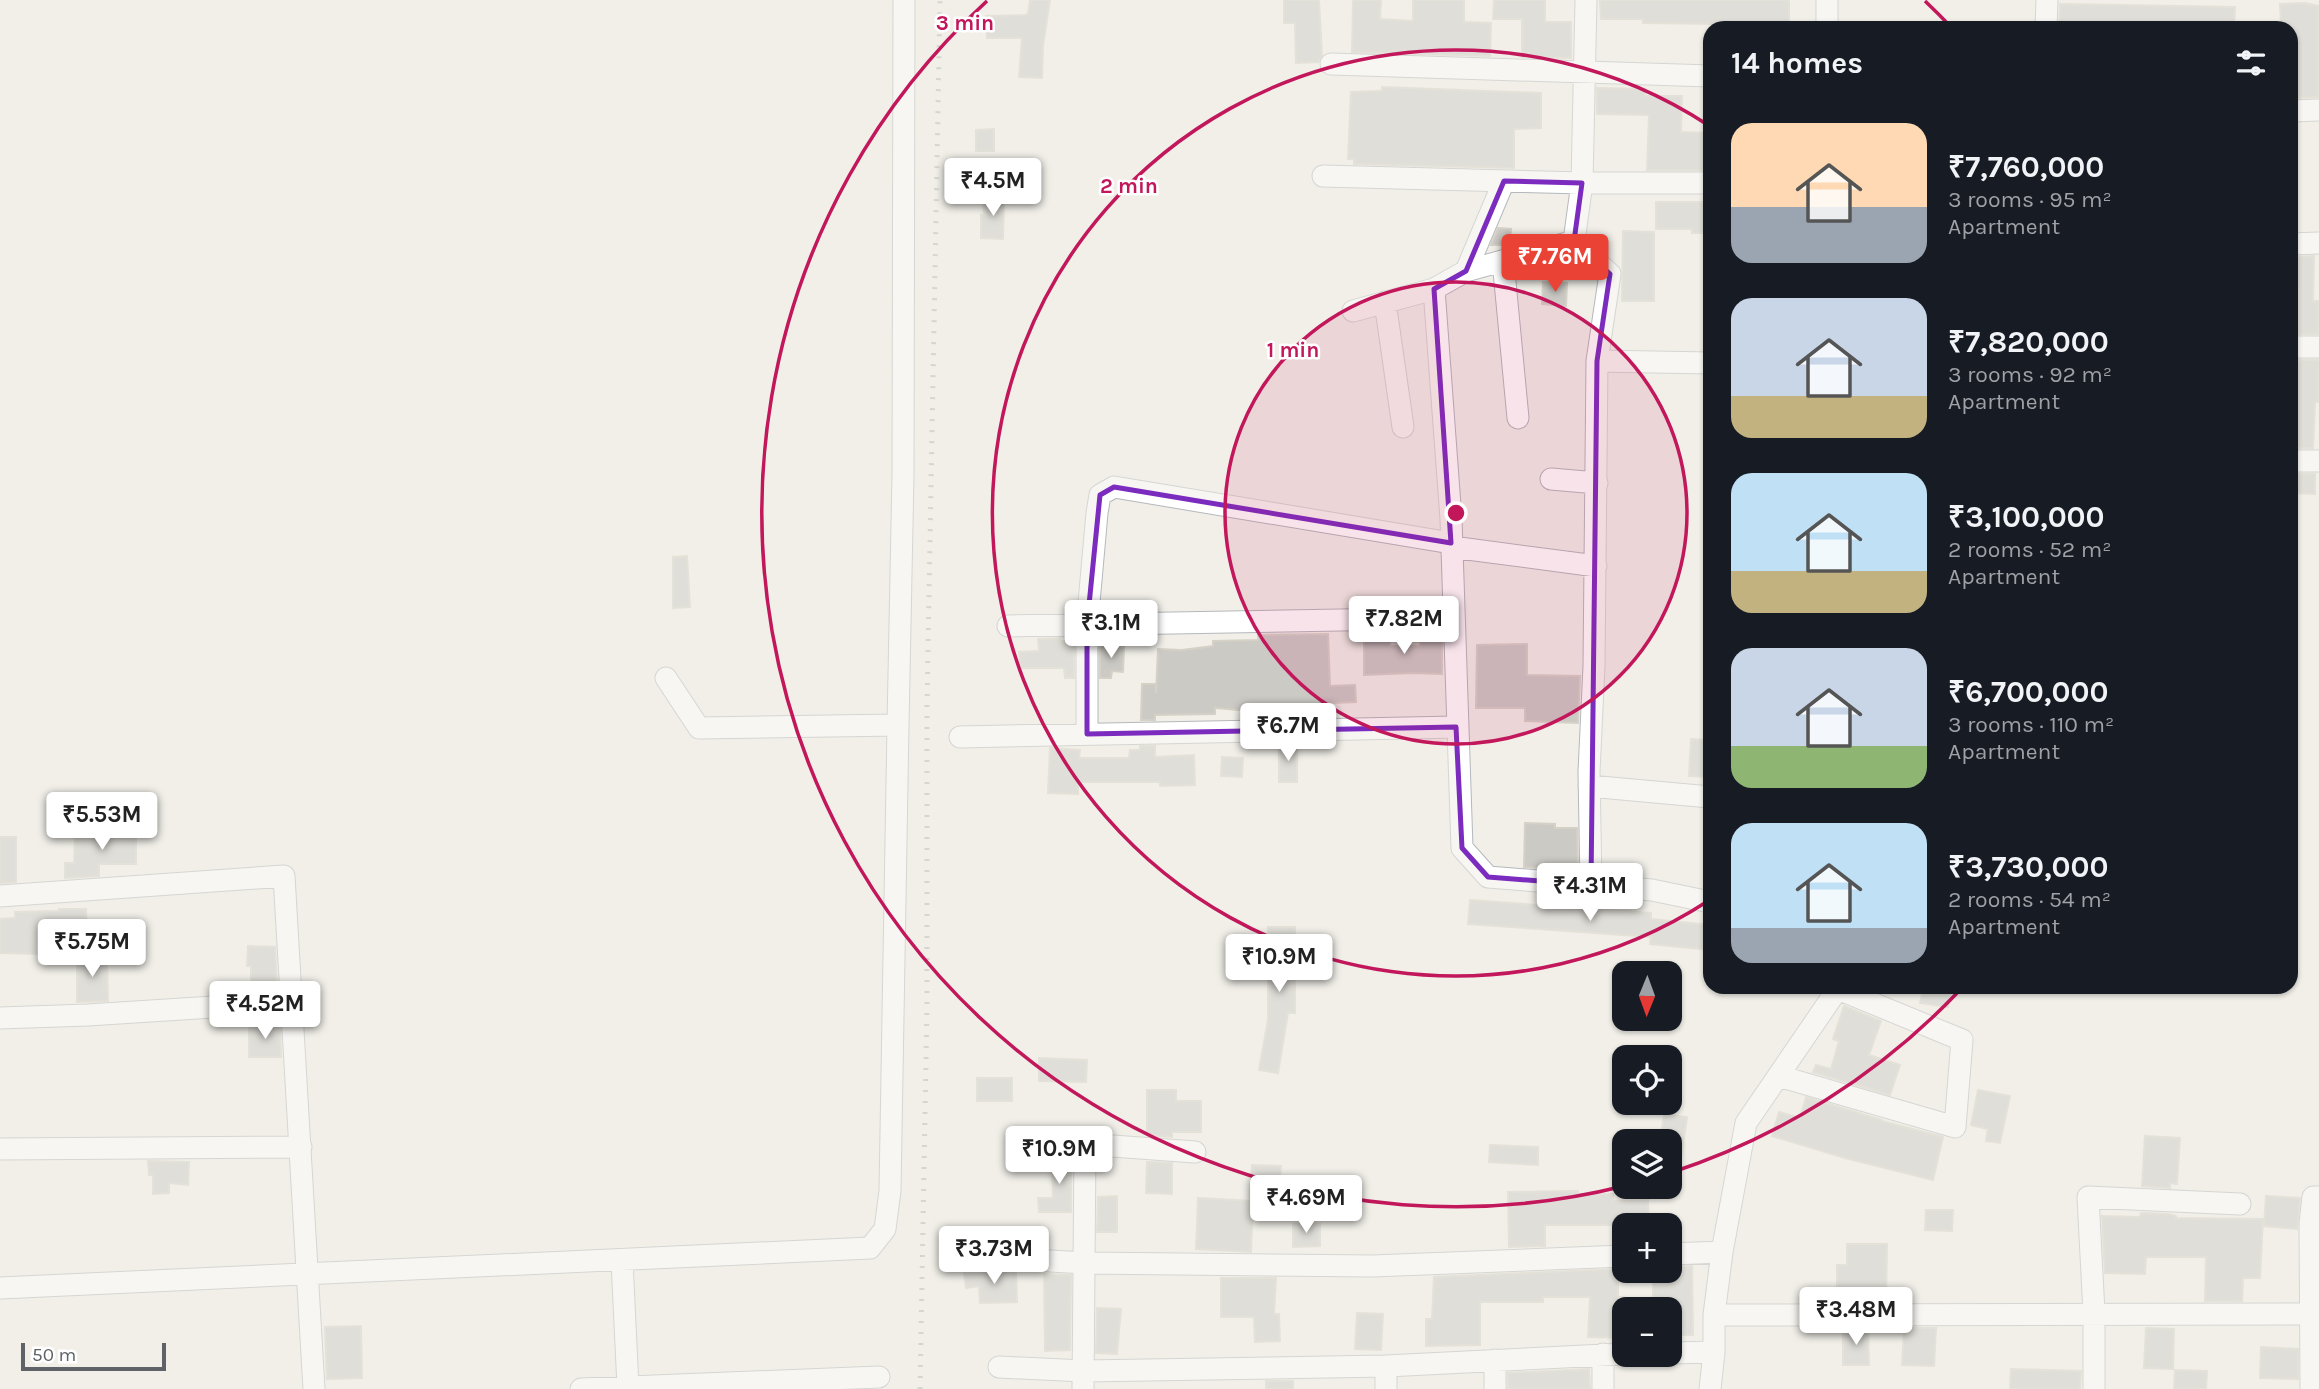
<!DOCTYPE html>
<meta charset="utf-8">
<style>
:root{--surface:#171b24;--page:#20242c;--text:#f1f3f6;--muted:#9ea1a6;--accent:#ea4335}
body{margin:0;font-family:Karla,sans-serif;background:var(--page);color:var(--text);height:100vh;display:flex;flex-direction:column;font-size:26px;white-space:nowrap}
*{box-sizing:border-box;margin:0}
p{font-size:23px;color:var(--muted)}
.icon{flex:none;width:38px;height:38px;fill:none;stroke:currentColor;stroke-width:2;stroke-linecap:round;stroke-linejoin:round}
.map{position:relative;flex:1;overflow:hidden}
.details{position:absolute;left:1703px;top:21px;width:595px;height:973px;display:flex;flex-direction:column;background:var(--surface);border-radius:21px;box-shadow:0 2px 5px #0004}
.details>*{flex:none}
.needle{width:46px;rotate:181deg}
.controls{position:absolute;left:1612px;top:961px;display:grid;gap:14px}
.controls a{display:grid;place-items:center;width:70px;height:70px;border-radius:14px;background:var(--surface);box-shadow:0 2px 5px #0004;font-size:35px}
.scale{position:absolute;left:21px;bottom:18px;width:145px;box-sizing:border-box;padding-left:7px;border:4px solid #5f6368;border-top:0;font-size:19px;line-height:24px;white-space:nowrap;color:#5f6368;-webkit-text-stroke:5px #fff;paint-order:stroke}
.price{position:absolute;translate:-50% -60px;padding:0 16px;border-radius:7px;background:#fff;color:#222;font-size:23px;line-height:46px;filter:drop-shadow(0 2px 4px #0008)}
.price::after{content:'';position:absolute;left:50%;top:42px;width:21px;height:16px;margin-left:-10px;background:inherit;clip-path:polygon(0 0,100% 0,50% 100%)}
.price.selected{background:var(--accent);color:#fff}
ul{padding:0;list-style:none}
li{display:flex;align-items:center;gap:21px;height:175px;padding:0 28px}
li span{display:grid;place-items:center;flex:none;width:196px;height:140px;border-radius:21px;color:#555}
li>.icon{margin-inline-start:auto}
span .icon{width:84px;height:84px;fill:#fffc;stroke-width:1}
li b{font-size:30px}
h2{display:flex;justify-content:space-between;align-items:center;height:84px;padding:0 28px;font-size:30px}
.map>svg:first-child{display:block}
</style>
<div class="map">
<svg width="2319" height="1389" viewBox="0 0 2319 1389">
<rect width="100%" height="100%" fill="#f1efe8"/>
<!-- building -->
<path fill="#cccac5" stroke="#d6d1c6" stroke-width="2" d="M 1030,0 L 1050,0 L 1043,46 L 1042,78 L 1019,77 L 1022,38 L 987,38 L 986,16 L 1025,15 L 1028,14 Z
M 1284,0 L 1319,0 L 1322,55 L 1318,62 L 1296,63 L 1295,23 L 1284,23 Z
M 1353,0 L 1381,0 L 1380,19 L 1413,21 L 1413,0 L 1464,0 L 1464,22 L 1491,23 L 1490,56 L 1352,52 Z
M 1494,0 L 1545,0 L 1545,22 L 1571,22 L 1571,58 L 1522,57 L 1522,19 L 1493,19 Z
M 1600,0 L 1789,0 L 1789,28 L 1722,28 L 1722,24 L 1643,23 L 1643,19 L 1601,19 Z
M 2305,3 L 2319,6 L 2319,97 L 2291,98 L 2291,28 L 2281,28 L 2280,4 Z
M 2060,4 L 2235,7 L 2234,28 L 2059,28 Z
M 1382,87 L 1541,93 L 1541,128 L 1514,129 L 1514,168 L 1354,164 L 1354,159 L 1348,159 L 1351,92 L 1382,91 Z
M 1597,88 L 1645,89 L 1645,96 L 1682,96 L 1681,132 L 1710,133 L 1710,170 L 1647,170 L 1649,115 L 1597,114 Z
M 994,129 L 994,151 L 976,151 L 976,130 Z
M 1002,196 L 1004,199 L 1003,239 L 981,238 L 981,215 L 984,215 L 983,197 Z
M 1656,202 L 1710,202 L 1710,233 L 1692,233 L 1692,229 L 1656,229 Z
M 1498,228 L 1511,229 L 1510,245 L 1491,245 Z
M 1623,231 L 1654,232 L 1654,301 L 1622,301 Z
M 2314,256 L 2313,301 L 2319,301 L 2319,334 L 2299,334 L 2299,290 L 2291,290 L 2291,257 Z
M 1543,282 L 1567,283 L 1566,306 L 1542,304 Z
M 2299,360 L 2319,360 L 2319,402 L 2315,402 L 2313,448 L 2291,448 L 2291,363 L 2299,362 Z
M 2291,474 L 2315,474 L 2315,494 L 2291,493 Z
M 687,556 L 690,607 L 673,608 L 673,557 Z
M 1442,631 L 1442,674 L 1413,673 L 1364,675 L 1364,638 L 1390,638 L 1390,646 L 1420,646 L 1421,632 Z
M 1328,634 L 1330,686 L 1355,685 L 1356,702 L 1331,703 L 1331,716 L 1250,718 L 1250,711 L 1215,708 L 1215,714 L 1155,715 L 1155,720 L 1141,720 L 1142,684 L 1156,684 L 1156,693 L 1158,649 L 1182,650 L 1213,646 L 1213,641 L 1258,640 L 1258,635 Z
M 1060,638 L 1060,641 L 1074,641 L 1074,678 L 1065,678 L 1064,668 L 1020,668 L 1019,652 L 1039,651 L 1038,639 Z
M 1527,644 L 1527,675 L 1580,676 L 1578,723 L 1525,721 L 1525,708 L 1476,708 L 1477,645 Z
M 1100,645 L 1124,647 L 1123,672 L 1112,671 L 1111,678 L 1100,678 Z
M 1691,739 L 1710,740 L 1710,777 L 1689,776 Z
M 1297,743 L 1297,782 L 1279,782 L 1279,744 Z
M 1140,746 L 1155,746 L 1155,757 L 1194,755 L 1195,785 L 1160,786 L 1160,782 L 1078,782 L 1078,794 L 1048,793 L 1050,748 L 1080,750 L 1079,758 L 1129,758 L 1130,750 L 1140,750 Z
M 1222,757 L 1243,758 L 1242,777 L 1221,776 Z
M 1525,823 L 1555,824 L 1555,828 L 1577,828 L 1578,869 L 1524,867 Z
M 118,828 L 136,828 L 136,864 L 99,864 L 99,876 L 65,878 L 65,863 L 74,863 L 75,832 L 118,834 Z
M 0,837 L 16,837 L 16,882 L 0,883 Z
M 1470,900 L 1651,913 L 1651,919 L 1710,925 L 1710,950 L 1650,944 L 1651,937 L 1468,924 Z
M 59,909 L 86,909 L 87,950 L 37,951 L 37,954 L 0,953 L 0,919 L 15,918 L 15,912 L 59,911 Z
M 1268,927 L 1295,927 L 1295,1013 L 1288,1013 L 1278,1073 L 1259,1070 L 1268,1020 Z
M 248,946 L 275,947 L 277,990 L 251,991 L 251,966 L 247,966 Z
M 77,956 L 107,956 L 108,1001 L 77,1002 Z
M 1923,987 L 1951,987 L 1948,1007 L 1920,1003 Z
M 1844,1006 L 1881,1021 L 1869,1055 L 1900,1065 L 1890,1095 L 1813,1072 L 1816,1065 L 1831,1069 L 1839,1041 L 1833,1039 Z
M 280,1024 L 281,1057 L 249,1057 L 249,1025 Z
M 1039,1058 L 1087,1060 L 1086,1082 L 1039,1081 Z
M 977,1078 L 1012,1078 L 1012,1101 L 977,1101 Z
M 1147,1090 L 1176,1090 L 1176,1101 L 1201,1101 L 1201,1132 L 1172,1132 L 1172,1137 L 1147,1135 Z
M 1978,1090 L 2010,1096 L 2000,1143 L 1986,1141 L 1988,1129 L 1971,1125 Z
M 1806,1097 L 1882,1120 L 1882,1121 L 1943,1137 L 1933,1180 L 1845,1158 L 1772,1136 L 1779,1112 L 1800,1118 Z
M 1664,1114 L 1687,1117 L 1679,1173 L 1670,1172 L 1670,1141 L 1660,1141 Z
M 2145,1136 L 2180,1138 L 2177,1184 L 2170,1183 L 2170,1188 L 2142,1186 Z
M 1490,1145 L 1538,1147 L 1538,1165 L 1489,1162 Z
M 1052,1153 L 1071,1153 L 1071,1212 L 1039,1212 L 1038,1198 L 1053,1198 Z
M 148,1161 L 189,1162 L 188,1185 L 169,1183 L 169,1193 L 153,1194 L 153,1175 L 149,1175 Z
M 1147,1162 L 1172,1163 L 1172,1194 L 1146,1193 Z
M 1252,1165 L 1281,1166 L 1279,1199 L 1250,1198 Z
M 1578,1191 L 1578,1194 L 1613,1194 L 1613,1201 L 1648,1200 L 1649,1225 L 1545,1225 L 1545,1246 L 1509,1247 L 1508,1192 Z
M 1117,1196 L 1117,1232 L 1097,1232 L 1098,1197 Z
M 2266,1196 L 2300,1198 L 2297,1229 L 2264,1226 Z
M 1198,1198 L 1253,1201 L 1251,1252 L 1196,1249 Z
M 1926,1210 L 1953,1210 L 1952,1231 L 1925,1230 Z
M 2141,1213 L 2168,1214 L 2176,1216 L 2176,1218 L 2263,1219 L 2260,1278 L 2243,1278 L 2242,1301 L 2205,1301 L 2206,1257 L 2146,1257 L 2145,1274 L 2105,1273 L 2102,1216 L 2140,1217 Z
M 1293,1224 L 1320,1224 L 1320,1246 L 1293,1247 Z
M 1847,1244 L 1887,1244 L 1886,1299 L 1867,1298 L 1867,1302 L 1842,1302 L 1842,1298 L 1837,1298 L 1837,1265 L 1847,1265 Z
M 1692,1266 L 1693,1335 L 1670,1335 L 1670,1309 L 1653,1309 L 1653,1270 L 1670,1270 L 1670,1267 Z
M 1618,1269 L 1618,1297 L 1624,1297 L 1624,1335 L 1619,1336 L 1619,1338 L 1588,1337 L 1590,1297 L 1543,1297 L 1543,1302 L 1480,1302 L 1480,1345 L 1426,1346 L 1426,1319 L 1432,1319 L 1434,1277 Z
M 987,1270 L 1016,1272 L 1017,1302 L 980,1303 L 979,1286 L 966,1288 L 964,1273 Z
M 1044,1274 L 1071,1275 L 1070,1350 L 1045,1351 Z
M 1221,1278 L 1276,1278 L 1274,1314 L 1279,1314 L 1280,1341 L 1255,1342 L 1254,1317 L 1221,1317 Z
M 1097,1308 L 1121,1309 L 1117,1354 L 1096,1353 Z
M 1357,1313 L 1383,1314 L 1381,1350 L 1355,1349 Z
M 361,1326 L 362,1378 L 327,1379 L 325,1327 Z
M 1843,1328 L 1868,1328 L 1869,1365 L 1843,1365 Z
M 1904,1328 L 1936,1328 L 1934,1366 L 1902,1365 Z
M 2146,1328 L 2174,1329 L 2173,1369 L 2144,1368 Z
M 2261,1347 L 2298,1349 L 2298,1379 L 2260,1378 Z
M 1589,1369 L 1590,1389 L 1508,1389 L 1508,1373 Z
M 2011,1369 L 2081,1371 L 2080,1389 L 2010,1389 Z
M 2175,1370 L 2207,1371 L 2206,1389 L 2174,1389 Z
M 1266,1381 L 1293,1381 L 1293,1389 L 1266,1389 Z"/>
<g fill="none" stroke-linecap="round" stroke-linejoin="round">
<!-- street casing -->
<g stroke="#b5b8bc" stroke-width="23">
<path id="street" d="M 1586,0 L 1582,183 L 1574,241 L 1466,271 L 1434,289 L 1451,519 L 1462,848 L 1488,877 L 1652,890 L 1710,902
M 1827,28 L 1827,0
M 2046,28 L 2047,0
M 1331,64 L 1710,76
M 2291,111 L 2319,110
M 1323,176 L 1582,183 L 1710,183
M 1574,241 L 1610,274 L 1597,361
M 2291,244 L 2319,243
M 1503,261 L 1518,418
M 1466,271 L 1504,181
M 1385,302 L 1403,427
M 1353,311 L 1434,289
M 2291,347 L 2319,347
M 2291,461 L 2319,461
M 1551,479 L 1597,483
M 1452,547 L 1596,566
M 1008,626 L 1454,618
M 898,725 L 903,474 L 904,0
M 1087,734 L 1087,625 L 1097,513 L 1100,495 L 1114,487 L 1451,543
M 960,737 L 1456,727
M 1589,786 L 1710,797
M 1591,885 L 1589,772 L 1594,666 L 1597,361 L 1710,363
M 0,896 L 284,876 L 314,1389
M 0,1018 L 88,1015 L 291,1002
M 1779,1076 L 1955,1127 L 1962,1040 L 1838,989
M 0,1149 L 301,1147
M 1670,1254 L 1722,1252
M 984,1257 L 1085,1263 L 1373,1266 L 1624,1256
M 622,1261 L 628,1387
M 0,1288 L 870,1248 L 885,1229 L 890,1191 L 898,725 L 699,728 L 666,678
M 1714,1315 L 2319,1314
M 1670,1353 L 1714,1352
M 1386,1366 L 1386,1389
M 999,1367 L 1084,1371 L 1386,1366 L 1624,1354
M 581,1389 L 879,1377
M 1083,1389 L 1085,1144 L 1195,1152
M 1495,1389 L 1495,1360
M 1603,1389 L 1603,1354
M 1710,1389 L 1714,1352 L 1714,1315 L 1722,1252 L 1746,1123 L 1839,987
M 2094,1389 L 2094,1313 L 2088,1197 L 2240,1204
M 2311,1389 L 2310,1223 L 2313,1197 L 2319,1197"/>
</g>
<!-- street -->
<use href="#street" stroke="#fff" stroke-width="21"/>
<!-- rail -->
<path stroke="#b6b7b8" stroke-width="5" stroke-dasharray="2 9" stroke-linecap="butt" d="M 920,1389 L 927,1005 L 927,705 L 940,0"/>
</g>
<!-- marked area -->
<path d="M0 0H2319V1389H0ZM 1504,181 L 1582,183 L 1574,241 L 1610,274 L 1597,361 L 1591,885 L 1488,877 L 1462,848 L 1456,727 L 1087,734 L 1087,625 L 1100,495 L 1114,487 L 1451,543 L 1434,289 L 1466,271 Z" fill="#f1efe8" fill-opacity=".55" fill-rule="evenodd"/>
<path fill="none" stroke="#7b2cbf" stroke-width="5" stroke-linejoin="round" d="M 1504,181 L 1582,183 L 1574,241 L 1610,274 L 1597,361 L 1591,885 L 1488,877 L 1462,848 L 1456,727 L 1087,734 L 1087,625 L 1100,495 L 1114,487 L 1451,543 L 1434,289 L 1466,271 Z"/>
<!-- distance rings -->
<circle cx="1456" cy="513" r="231" fill="#c2185b" fill-opacity=".12"/>
<g fill="none" stroke="#c2185b" stroke-width="3.5">
<circle cx="1456" cy="513" r="231"/>
<path d="M1708 901A463 463 0 1 1 1708 125"/>
<path d="M1959 991A694 694 0 0 1 1670 1173M1624 1186A694 694 0 0 1 987 1M1925 1A694 694 0 0 1 1951 27"/>
</g>
<circle cx="1456" cy="513" r="10" fill="#c2185b" stroke="#fff" stroke-width="3.5"/>
<g font-size="21" text-anchor="middle" font-weight="bold" fill="#c2185b" stroke="#fff" stroke-width="5" stroke-linejoin="round" paint-order="stroke">
<text x="965" y="30">3 min</text>
<text x="1129" y="193">2 min</text>
<text x="1293" y="357">1 min</text>
</g>
</svg>
<div class="controls">
<a><svg class="needle" viewBox="-14 -14 28 28"><path d="M0-13l5 13h-10z" fill="#e53935"/><path d="M0 13l5-13h-10z" fill="#9ea1a6"/></svg></a>
<a><svg class="icon" aria-label="locate" viewBox="0 0 24 24"><circle cx="12" cy="12" r="6"/><path d="M12 2v4M12 18v4M2 12h4M18 12h4"/></svg></a>
<a><svg class="icon" aria-label="layers" viewBox="0 0 24 24"><path d="M12 4l9 5-9 5-9-5zM3 14l9 5 9-5"/></svg></a>
<a>+</a>
<a>−</a>
</div>
<div class="scale">50 m</div>
<b class="price" style="left:993px;top:218px">₹4.5M</b>
<b class="price selected" style="left:1555px;top:294px">₹7.76M</b>
<b class="price" style="left:1404px;top:656px">₹7.82M</b>
<b class="price" style="left:1111px;top:660px">₹3.1M</b>
<b class="price" style="left:1288px;top:763px">₹6.7M</b>
<b class="price" style="left:102px;top:852px">₹5.53M</b>
<b class="price" style="left:1590px;top:923px">₹4.31M</b>
<b class="price" style="left:92px;top:979px">₹5.75M</b>
<b class="price" style="left:1279px;top:994px">₹10.9M</b>
<b class="price" style="left:265px;top:1041px">₹4.52M</b>
<b class="price" style="left:1059px;top:1186px">₹10.9M</b>
<b class="price" style="left:1306px;top:1235px">₹4.69M</b>
<b class="price" style="left:994px;top:1286px">₹3.73M</b>
<b class="price" style="left:1856px;top:1347px">₹3.48M</b>
<section class="details">
<h2>14 homes<svg class="icon" aria-label="filters" viewBox="0 0 24 24"><path d="M4 7h16M4 17h16"/><circle cx="9" cy="7" r="2"/><circle cx="15" cy="17" r="2"/></svg></h2>
<ul>
<li><span style="background:linear-gradient(#ffd9b3 60%,#9aa5b1 0)"><svg class="icon" aria-label="home" viewBox="0 0 24 24"><path d="M3 11l9-7 9 7M6 9v11h12V9"/></svg></span><div><b>₹7,760,000</b><p>3 rooms · 95 m²</p><p>Apartment</p></div></li>
<li><span style="background:linear-gradient(#c9d6e8 70%,#c2b280 0)"><svg class="icon" aria-label="home" viewBox="0 0 24 24"><path d="M3 11l9-7 9 7M6 9v11h12V9"/></svg></span><div><b>₹7,820,000</b><p>3 rooms · 92 m²</p><p>Apartment</p></div></li>
<li><span style="background:linear-gradient(#bfe0f5 70%,#c2b280 0)"><svg class="icon" aria-label="home" viewBox="0 0 24 24"><path d="M3 11l9-7 9 7M6 9v11h12V9"/></svg></span><div><b>₹3,100,000</b><p>2 rooms · 52 m²</p><p>Apartment</p></div></li>
<li><span style="background:linear-gradient(#c9d6e8 70%,#8fb573 0)"><svg class="icon" aria-label="home" viewBox="0 0 24 24"><path d="M3 11l9-7 9 7M6 9v11h12V9"/></svg></span><div><b>₹6,700,000</b><p>3 rooms · 110 m²</p><p>Apartment</p></div></li>
<li><span style="background:linear-gradient(#bfe0f5 75%,#9aa5b1 0)"><svg class="icon" aria-label="home" viewBox="0 0 24 24"><path d="M3 11l9-7 9 7M6 9v11h12V9"/></svg></span><div><b>₹3,730,000</b><p>2 rooms · 54 m²</p><p>Apartment</p></div></li>
</ul>
</section>
</div>
